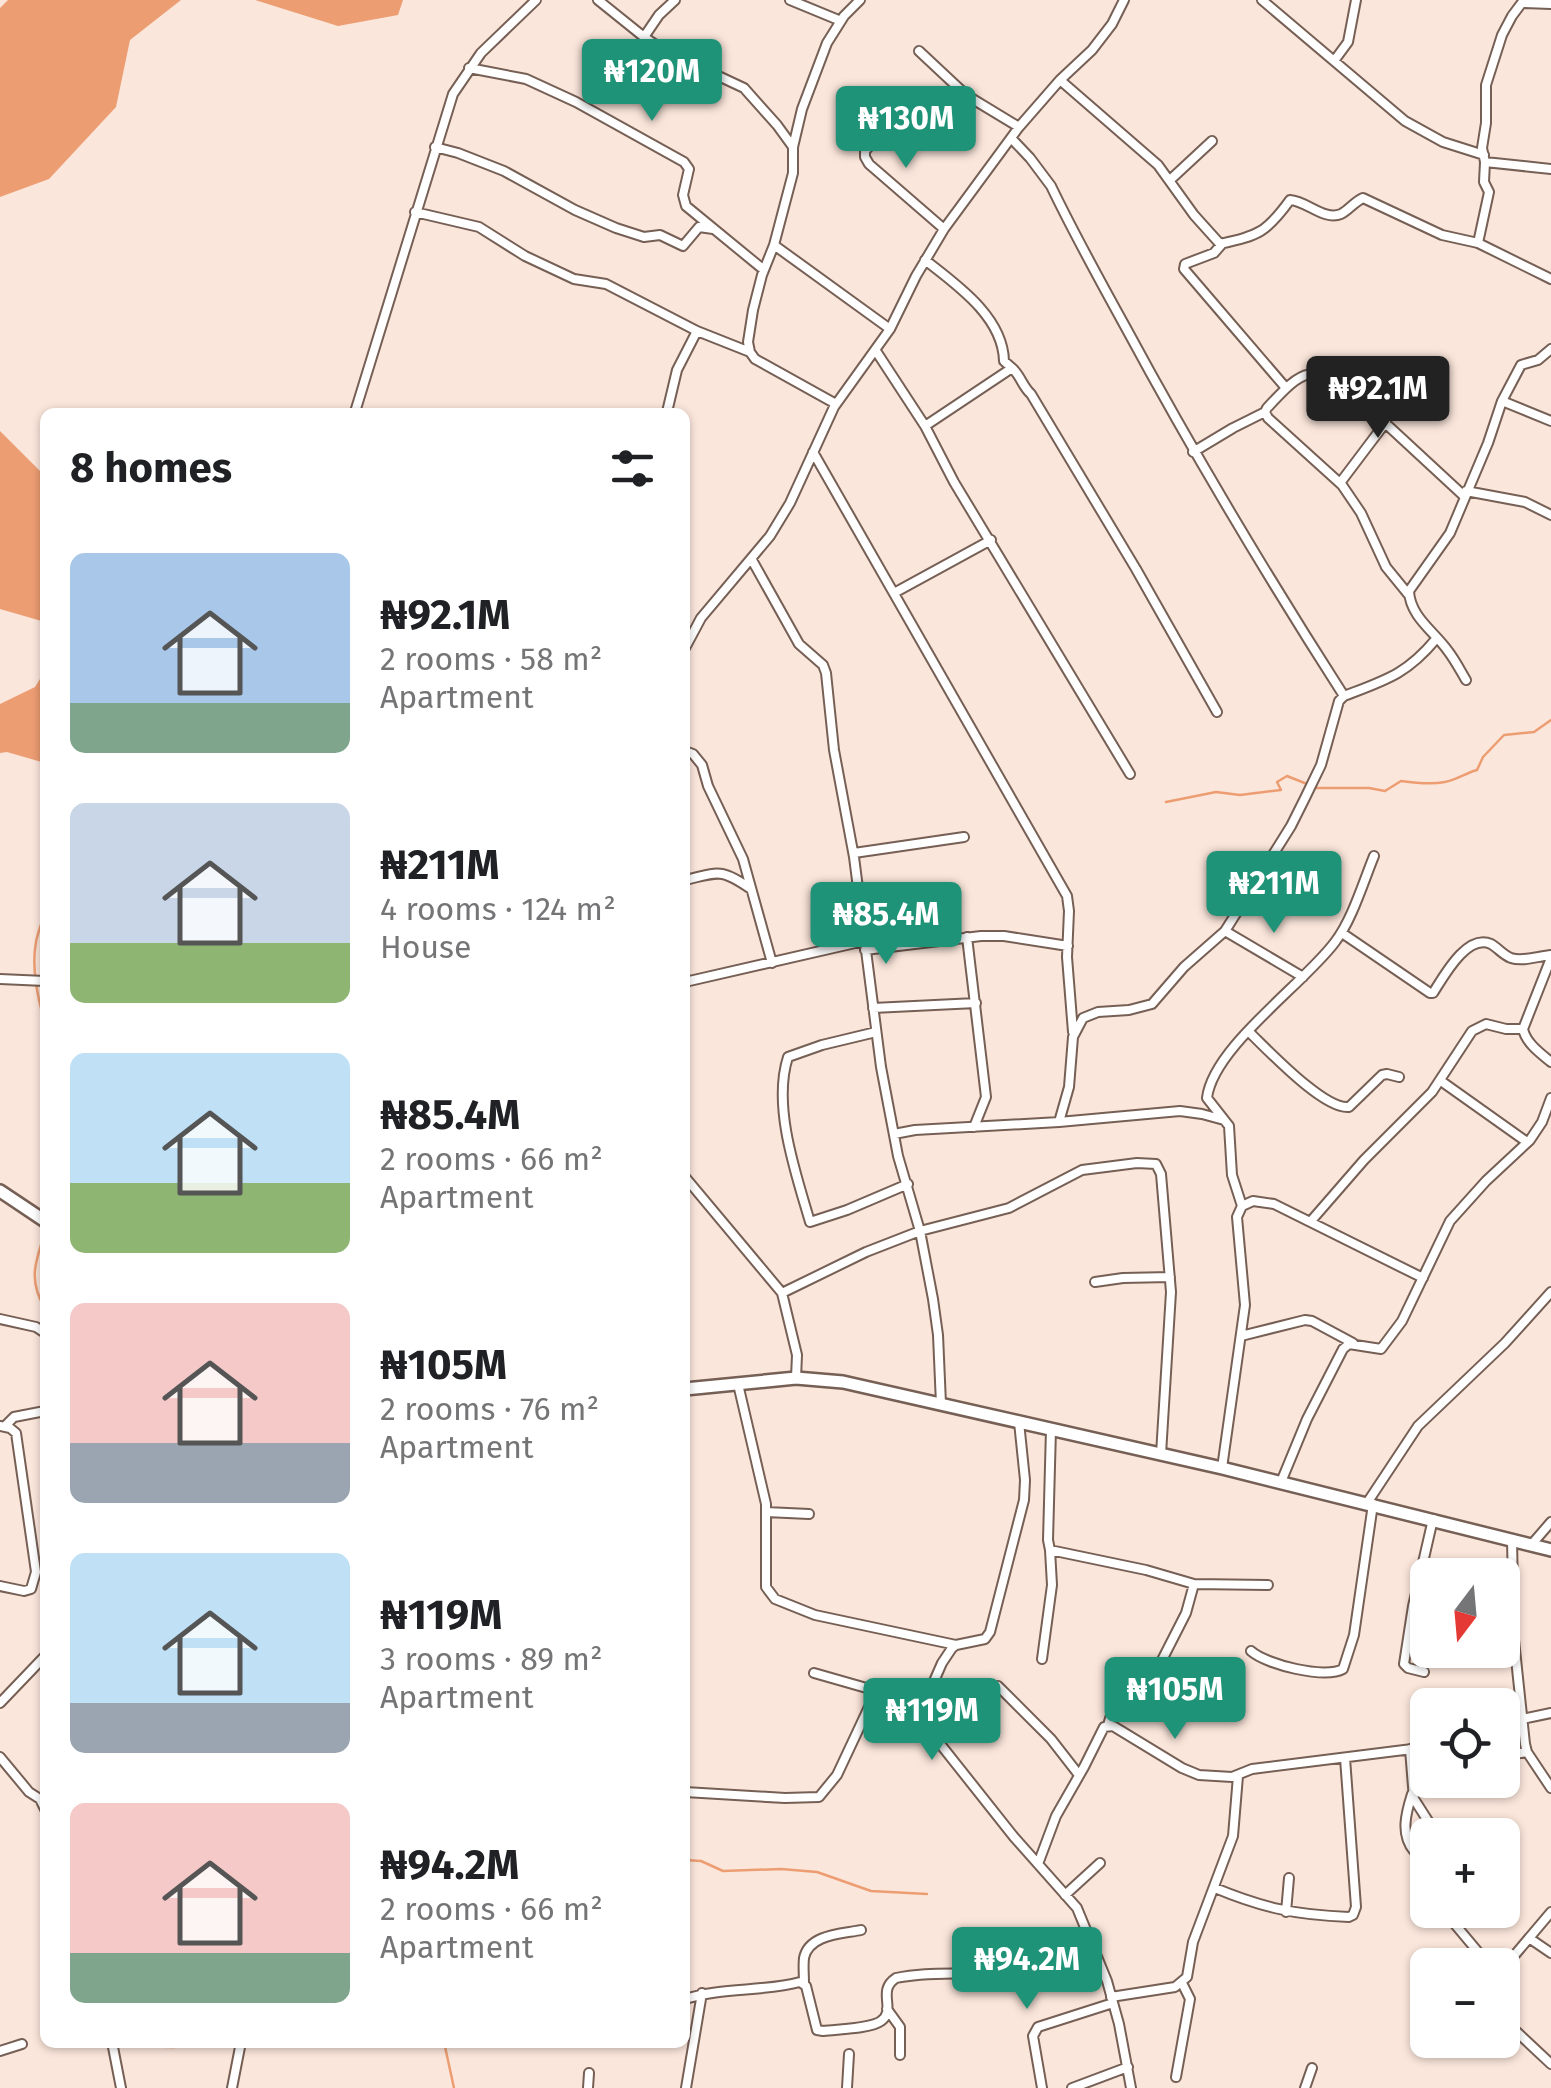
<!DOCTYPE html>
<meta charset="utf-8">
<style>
:root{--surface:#fff;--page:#f2f2f2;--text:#202124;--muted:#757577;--accent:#1f9377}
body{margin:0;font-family:"Fira Sans",sans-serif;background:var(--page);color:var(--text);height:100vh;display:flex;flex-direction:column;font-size:38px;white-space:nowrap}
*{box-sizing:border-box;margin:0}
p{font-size:32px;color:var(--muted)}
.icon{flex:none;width:55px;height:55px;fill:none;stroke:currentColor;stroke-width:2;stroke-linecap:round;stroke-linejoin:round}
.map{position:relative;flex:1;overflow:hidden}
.details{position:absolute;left:40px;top:408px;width:650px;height:1640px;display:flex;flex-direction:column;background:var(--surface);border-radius:15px;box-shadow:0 2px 8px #0004}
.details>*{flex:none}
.needle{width:65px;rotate:196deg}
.controls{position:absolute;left:1410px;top:1558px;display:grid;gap:20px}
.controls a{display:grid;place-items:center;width:110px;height:110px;border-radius:15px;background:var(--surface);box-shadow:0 2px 8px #0004;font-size:50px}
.price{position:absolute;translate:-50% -85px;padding:0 22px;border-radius:10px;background:var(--accent);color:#fff;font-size:32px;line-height:65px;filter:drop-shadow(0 2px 5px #0008)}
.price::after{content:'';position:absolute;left:50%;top:60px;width:30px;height:22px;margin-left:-15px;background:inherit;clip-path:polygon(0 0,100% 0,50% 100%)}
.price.on{background:#222;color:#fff}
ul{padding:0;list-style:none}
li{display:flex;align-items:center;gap:30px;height:250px;padding:0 30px}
li span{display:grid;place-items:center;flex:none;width:280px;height:200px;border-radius:15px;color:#555}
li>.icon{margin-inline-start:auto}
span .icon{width:120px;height:120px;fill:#fffc;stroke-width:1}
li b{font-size:42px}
h2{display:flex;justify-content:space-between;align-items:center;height:120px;padding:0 30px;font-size:42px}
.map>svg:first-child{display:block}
</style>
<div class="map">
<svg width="1551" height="2088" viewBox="0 0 1551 2088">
<rect width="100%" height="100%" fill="#fbe6db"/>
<!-- water -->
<path fill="#ed9d72" d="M 8,0 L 181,0 L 130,40 L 116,107 L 49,179 L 0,197 L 0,8 Z
M 255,0 L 403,0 L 398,15 L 338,26 Z
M 0,431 L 45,476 L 45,622 L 0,609 Z
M 45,671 L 45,763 L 7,752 L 0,753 L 0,704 L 35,687 Z"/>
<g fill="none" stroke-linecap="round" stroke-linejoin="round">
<!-- stream -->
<path stroke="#ed9d72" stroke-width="2.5" d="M 1316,788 L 1369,788 L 1385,791 L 1401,781 C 1415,783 1431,785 1445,782 C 1456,780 1466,773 1477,770 L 1483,757 L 1504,735 L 1534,732 L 1551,720
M 1166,802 L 1216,792 L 1240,795 L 1281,790 L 1277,782 L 1287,776 L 1307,784
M 45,910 C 43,921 38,931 36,942 C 31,969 38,998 45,1024
M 45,1233 C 35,1262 28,1281 45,1308
M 685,1860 L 701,1861 L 723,1871 L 781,1869 L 817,1872 L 871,1891 L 927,1894
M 444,2042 L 454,2088
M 128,2046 L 174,2047 L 201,2042"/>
<!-- minor casing -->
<g stroke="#765f54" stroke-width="12">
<path id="minor" d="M 598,0 L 644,37 L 665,51 L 744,88 L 777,125 L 793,147
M 790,0 L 841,21
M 1262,0 L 1405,121 L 1443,142 L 1484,155
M 1524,0 L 1512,16 L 1502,35 L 1486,85 L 1486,123 L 1482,148 L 1485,162 L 1484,182 L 1489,192 L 1478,243 L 1551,279
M 1524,3 L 1551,4
M 644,37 L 659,15 L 675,0
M 919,51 L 966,95 L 1019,127
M 1334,61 L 1348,42 L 1356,0
M 469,68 L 526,79 L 576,102 L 684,162 L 689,169 L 683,195 L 686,206 L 764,270
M 1060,80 L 1158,165 L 1194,215 L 1221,245 L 1214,253 L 1185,264 L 1184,269 L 1286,388
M 901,111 L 865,151 L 865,157 L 869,164 L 944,229
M 1011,138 L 1030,158 L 1051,186 C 1074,234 1100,281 1126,328 C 1194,454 1267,576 1344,696
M 435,147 L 458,153 L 504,171 L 575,210 L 616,228 L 644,237 L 660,235 L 683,246 L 699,227 L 713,229
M 1485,162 L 1551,169
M 1170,180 L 1212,141
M 415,212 L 479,227 L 525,256 L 574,279 L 606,284 L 697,331 L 750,352
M 1220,244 C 1259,235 1266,233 1290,200 C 1307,201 1324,221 1341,214 C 1349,210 1354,202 1363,198 L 1442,235 L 1478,243
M 774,245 L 890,329
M 925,260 C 957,285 1003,317 1004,361 L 1012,368
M 876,351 L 925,426 L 954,482 L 1130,774
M 1502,401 L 1551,421
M 836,404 L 755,359 L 750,352 L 748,342 L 753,310 L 762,275 L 774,245 L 793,173 L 793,147 L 802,109 L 827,43 L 844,16 L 860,0
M 355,412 L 453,94 L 481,53 L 536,0
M 667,412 L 677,370 L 697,331
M 925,426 L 1012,368 C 1021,376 1022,386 1031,394 L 1136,569 L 1217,712
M 813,452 L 1067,896 L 1069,911 L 1067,957 L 1073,1032
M 1193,452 L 1233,428 L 1265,412
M 1340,483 L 1386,422
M 1466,491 L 1525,502 L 1551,515
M 752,560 L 799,644 L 823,665 L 826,673 L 834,750 L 854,857 L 881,1067 L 898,1156 L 920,1231 L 933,1299 L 938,1335 L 941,1404
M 894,593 L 991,540
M 1408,594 L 1386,567 L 1361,513 L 1342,485 L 1268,418 L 1265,412 L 1267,408 C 1304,368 1312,362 1357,397 L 1464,496
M 685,648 L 701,618 L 770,536 L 790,503 L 834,407 L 890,329 L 916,276 L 944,229 L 1019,127 L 1060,80 L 1092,50 L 1112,24 L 1124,0
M 1466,680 C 1460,670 1455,660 1448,651 C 1435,632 1410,617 1409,591 L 1450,533 L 1488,443 L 1502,401 L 1521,365 L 1538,360 L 1551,349
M 685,751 L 693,754 L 702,765 L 708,786 L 743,859 L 772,963
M 854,853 L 964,837
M 685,880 C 719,872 721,868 751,889
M 1225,931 L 1303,977
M 1342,933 L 1430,993 L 1433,993 C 1444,976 1467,933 1491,944 C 1498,948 1503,955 1511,958 C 1523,962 1539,956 1551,955
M 967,937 L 986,1097 L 974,1127
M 865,950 L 981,936 L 1004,936 L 1068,946
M 1551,958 L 1523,1029 C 1526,1043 1540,1053 1551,1062
M 0,979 L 45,981
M 685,982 L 864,941
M 873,1008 L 976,1003
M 876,1032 L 822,1045 L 788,1057 C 772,1106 796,1174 810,1222 L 847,1210 L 908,1184
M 1249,1032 C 1268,1050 1324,1110 1349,1107 L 1382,1075 L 1387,1074 L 1399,1077
M 1441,1081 L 1527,1142
M 1059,1122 L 1069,1087 L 1073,1037 L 1083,1018 L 1098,1012 L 1129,1010 L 1152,1004 L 1184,967 L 1225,931 L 1291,826 L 1305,798 L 1321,765 L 1339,701 L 1344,696 C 1386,680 1407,674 1436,639
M 894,1134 L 915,1130 L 1059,1122 L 1180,1111 L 1202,1114 L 1224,1120
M 685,1177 L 782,1293 L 797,1355 L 796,1378
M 1242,1206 L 1232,1175 L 1229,1126 L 1207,1098 C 1213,1047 1304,984 1335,942 C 1352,920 1363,883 1374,856
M 1311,1221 L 1364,1160 L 1432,1092 L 1472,1031 L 1486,1024 L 1506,1029 L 1523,1029
M 1095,1282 L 1123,1278 L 1170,1277
M 782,1293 L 866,1252 L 920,1231 L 1009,1208 L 1082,1170 L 1137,1163 L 1156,1164 L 1161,1174 L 1171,1292 L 1161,1454
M 0,1319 L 36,1327 L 45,1333
M 1241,1336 L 1305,1320 L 1312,1321 L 1353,1343
M 738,1384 L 766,1504 L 766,1587 L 775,1599 L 815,1615 L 956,1645
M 1019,1422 L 1025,1480 L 1024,1500 L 990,1632 L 985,1639 L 956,1645 L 952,1648 L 942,1663 L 927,1697 L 925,1714 L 941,1745 L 1014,1837 L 1077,1908 L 1107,1981 L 1119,2024 L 1131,2088
M 0,1426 L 10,1428 L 16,1433 L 36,1572 L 31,1589 L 24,1591 L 0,1586
M 5,1426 L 14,1417 L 45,1411
M 1051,1429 L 1048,1540 L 1050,1550 L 1146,1570 L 1194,1584 L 1268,1585
M 1222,1468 L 1245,1305 L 1237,1217 L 1242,1206 L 1253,1201 L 1274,1204 L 1423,1278
M 1281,1482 L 1307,1419 L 1343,1349 L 1349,1344 L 1381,1349 L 1402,1321 L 1450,1221 L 1486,1181 L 1530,1140 L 1542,1122 L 1551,1098
M 1367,1503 L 1418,1426 L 1505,1343 L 1551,1292
M 766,1512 L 809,1514
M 1512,1539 L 1514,1640 L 1525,1744 L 1527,1752 L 1551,1788
M 1532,1544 L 1551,1522
M 1251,1651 C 1267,1665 1325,1679 1343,1669 L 1354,1635 L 1373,1504
M 1042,1659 L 1052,1585 L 1050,1550
M 1155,1668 L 1172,1680 L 1190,1699 L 1203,1700 L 1228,1694
M 1424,1672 L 1408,1668 L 1404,1664 L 1413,1606 L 1433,1519
M 814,1673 L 926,1705
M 998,1686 L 1051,1739 L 1079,1775
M 0,1703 L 45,1656
M 1522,1719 L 1551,1713
M 1108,1725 C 1113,1710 1119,1679 1135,1672 C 1144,1668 1152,1669 1160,1664 L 1186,1613 L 1194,1584
M 1410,1749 L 1414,1799 L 1437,1835
M 1502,1756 L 1527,1752
M 0,1757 L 29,1792 L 40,1799 L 45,1809
M 685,1792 L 785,1798 L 819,1797 L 837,1775 L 876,1692
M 1412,1794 C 1406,1813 1400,1834 1414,1851 L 1428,1851
M 1038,1864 L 1056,1816 L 1084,1767 L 1104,1727 L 1113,1726 L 1182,1768 L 1199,1775 L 1232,1777 L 1252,1769 L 1428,1747
M 1215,1888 C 1263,1908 1296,1915 1349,1917 L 1353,1915 L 1356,1907 L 1345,1758
M 1065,1895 L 1100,1863
M 1447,1910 L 1453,1922 L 1489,1965
M 1286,1912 L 1289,1878
M 1529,1938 L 1551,1953
M 1502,1970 L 1551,1912
M 804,1983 C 804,1975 803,1966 804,1958 C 809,1934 842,1934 861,1930
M 1111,1997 L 1175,1987 L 1187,1977 L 1193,1942 L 1233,1836 L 1238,1776
M 685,1999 C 723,1987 762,1992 800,1982 L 806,1986 L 817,2030 L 823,2031 C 837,2029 870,2029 881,2021 C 897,2010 876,1991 896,1978 C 927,1971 960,1975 991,1972 C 1027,1968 1057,1950 1088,1934
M 887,2009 L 900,2027 L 900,2055
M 1502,2018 L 1551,2064
M 112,2042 L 121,2088
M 0,2051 L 22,2044
M 1176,2077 L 1190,1999 L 1182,1983
M 232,2088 L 241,2042
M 588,2088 L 589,2073
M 686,2088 L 702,1993
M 847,2088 L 849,2054
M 1042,2088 L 1033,2036 L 1038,2027 L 1113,2003
M 1072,2088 L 1128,2067
M 1305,2088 L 1312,2068"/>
</g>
<!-- secondary casing -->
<g stroke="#765f54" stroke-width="16">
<path id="secondary" d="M 0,1191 L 45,1221
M 685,1389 L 796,1378 L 843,1382 L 1222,1468 L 1551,1550"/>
</g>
<!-- minor -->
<use href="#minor" stroke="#fff" stroke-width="8"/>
<!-- secondary -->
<use href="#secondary" stroke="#fff" stroke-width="11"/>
</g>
</svg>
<div class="controls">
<a><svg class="needle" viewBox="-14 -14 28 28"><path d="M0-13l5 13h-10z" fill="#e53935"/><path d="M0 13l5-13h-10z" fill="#757577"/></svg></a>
<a><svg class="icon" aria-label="locate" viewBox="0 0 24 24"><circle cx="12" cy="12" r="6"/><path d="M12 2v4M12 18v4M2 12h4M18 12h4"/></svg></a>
<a>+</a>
<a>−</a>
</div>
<b class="price" style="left:652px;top:124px">₦120M</b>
<b class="price" style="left:906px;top:171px">₦130M</b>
<b class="price on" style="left:1378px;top:441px">₦92.1M</b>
<b class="price" style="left:1274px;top:936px">₦211M</b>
<b class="price" style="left:886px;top:967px">₦85.4M</b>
<b class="price" style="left:1175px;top:1742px">₦105M</b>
<b class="price" style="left:932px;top:1763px">₦119M</b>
<b class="price" style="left:1027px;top:2012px">₦94.2M</b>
<section class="details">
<h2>8 homes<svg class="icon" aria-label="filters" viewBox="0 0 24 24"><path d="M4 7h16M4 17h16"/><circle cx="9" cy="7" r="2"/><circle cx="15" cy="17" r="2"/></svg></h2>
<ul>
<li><span style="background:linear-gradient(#a9c7e8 75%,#7fa58c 0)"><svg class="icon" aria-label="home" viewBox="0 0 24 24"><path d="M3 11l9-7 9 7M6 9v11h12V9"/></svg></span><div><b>₦92.1M</b><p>2 rooms · 58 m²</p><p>Apartment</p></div></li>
<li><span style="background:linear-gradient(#c9d6e8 70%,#8fb573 0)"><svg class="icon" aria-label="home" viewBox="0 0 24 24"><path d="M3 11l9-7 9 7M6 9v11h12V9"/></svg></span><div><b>₦211M</b><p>4 rooms · 124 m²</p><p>House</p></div></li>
<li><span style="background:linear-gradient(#bfe0f5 65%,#8fb573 0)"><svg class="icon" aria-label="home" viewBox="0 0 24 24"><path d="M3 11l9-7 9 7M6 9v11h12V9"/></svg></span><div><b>₦85.4M</b><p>2 rooms · 66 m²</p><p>Apartment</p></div></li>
<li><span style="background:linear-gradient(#f6c9c9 70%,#9aa5b1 0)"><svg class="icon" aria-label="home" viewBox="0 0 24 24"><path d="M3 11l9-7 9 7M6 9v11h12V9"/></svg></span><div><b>₦105M</b><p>2 rooms · 76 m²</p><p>Apartment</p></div></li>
<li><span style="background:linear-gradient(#bfe0f5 75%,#9aa5b1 0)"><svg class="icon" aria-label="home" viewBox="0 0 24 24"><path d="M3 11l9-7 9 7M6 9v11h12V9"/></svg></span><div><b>₦119M</b><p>3 rooms · 89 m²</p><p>Apartment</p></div></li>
<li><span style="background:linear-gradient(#f6c9c9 75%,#7fa58c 0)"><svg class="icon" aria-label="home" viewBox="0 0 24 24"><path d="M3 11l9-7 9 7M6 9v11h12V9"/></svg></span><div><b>₦94.2M</b><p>2 rooms · 66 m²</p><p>Apartment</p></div></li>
</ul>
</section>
</div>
